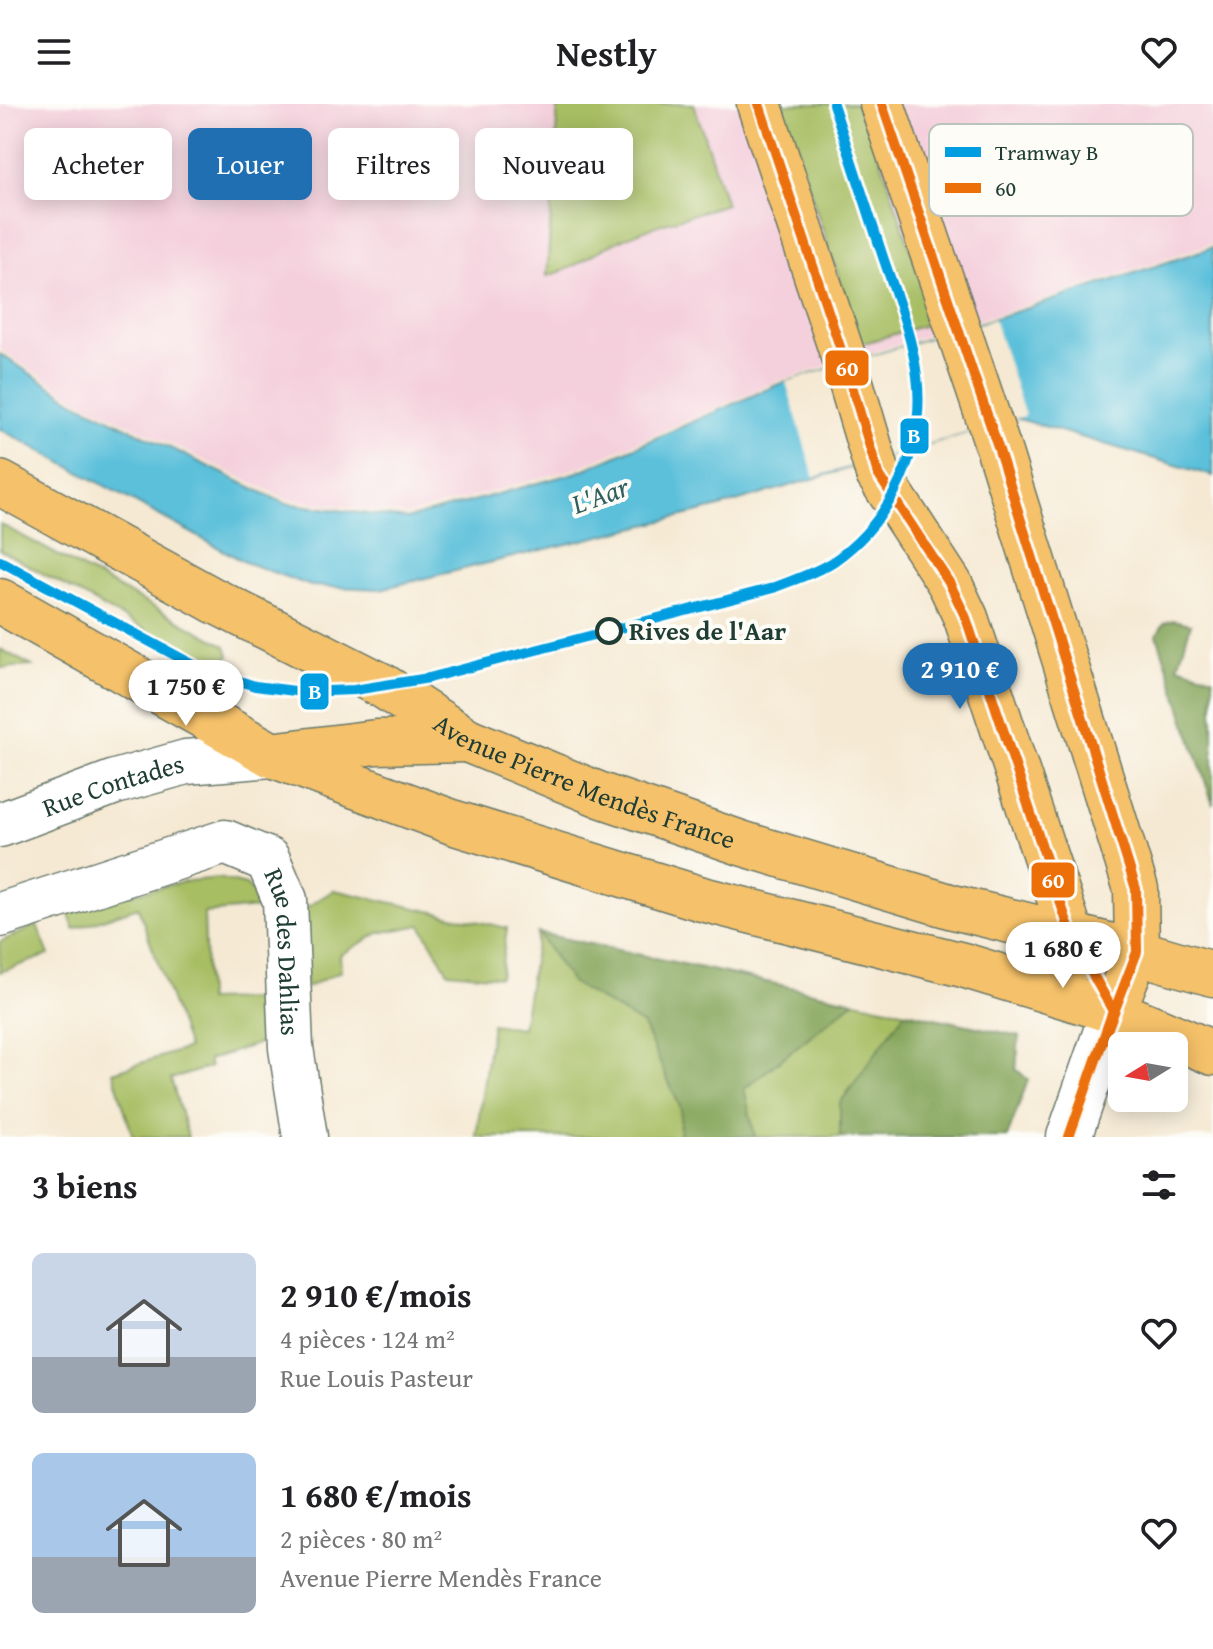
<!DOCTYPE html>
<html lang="fr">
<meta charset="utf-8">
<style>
:root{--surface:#fff;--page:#f6f6f6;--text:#202124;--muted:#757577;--accent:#1f6fb2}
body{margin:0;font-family:"Gentium Book Plus",serif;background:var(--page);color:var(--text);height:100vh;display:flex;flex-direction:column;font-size:30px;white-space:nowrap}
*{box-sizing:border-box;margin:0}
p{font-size:26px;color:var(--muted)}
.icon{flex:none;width:44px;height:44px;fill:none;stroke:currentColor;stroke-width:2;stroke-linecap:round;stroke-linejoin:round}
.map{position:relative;height:1033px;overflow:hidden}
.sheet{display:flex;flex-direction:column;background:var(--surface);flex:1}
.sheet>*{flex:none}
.top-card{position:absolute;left:24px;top:24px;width:800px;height:72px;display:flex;gap:16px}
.needle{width:52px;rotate:259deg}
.buttons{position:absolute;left:1108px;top:928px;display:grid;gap:16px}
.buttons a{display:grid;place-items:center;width:80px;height:80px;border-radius:12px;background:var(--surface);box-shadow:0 4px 20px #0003;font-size:40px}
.price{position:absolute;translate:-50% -68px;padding:0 18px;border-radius:28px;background:#fff;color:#222;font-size:26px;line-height:52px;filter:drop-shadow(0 2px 4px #0008)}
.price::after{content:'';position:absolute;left:50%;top:48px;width:24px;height:18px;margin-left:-12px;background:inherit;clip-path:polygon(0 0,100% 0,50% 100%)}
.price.active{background:var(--accent);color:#fff}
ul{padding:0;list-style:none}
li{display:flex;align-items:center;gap:24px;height:200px;padding:0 32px}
li span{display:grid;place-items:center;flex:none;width:224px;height:160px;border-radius:12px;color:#555}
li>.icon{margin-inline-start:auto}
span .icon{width:96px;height:96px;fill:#fffc;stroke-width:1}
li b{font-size:34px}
h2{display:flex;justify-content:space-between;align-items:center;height:96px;padding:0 32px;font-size:34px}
.tag{padding:0 28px;border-radius:12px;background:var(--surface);box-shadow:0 4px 20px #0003;font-size:28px;line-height:72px}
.tag.active{background:var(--accent);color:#fff}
header{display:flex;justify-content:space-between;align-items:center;height:104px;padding:0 32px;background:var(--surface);font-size:36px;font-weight:800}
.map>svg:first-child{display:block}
</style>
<header><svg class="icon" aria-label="menu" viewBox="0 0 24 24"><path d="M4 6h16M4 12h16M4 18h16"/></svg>Nestly<svg class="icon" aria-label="heart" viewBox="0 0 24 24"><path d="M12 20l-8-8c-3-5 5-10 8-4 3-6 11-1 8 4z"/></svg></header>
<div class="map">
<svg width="1213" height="1033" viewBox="0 0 1213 1033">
<rect width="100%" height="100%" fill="#fdfcf7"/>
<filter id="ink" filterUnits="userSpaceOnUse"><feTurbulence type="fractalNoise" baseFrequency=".0125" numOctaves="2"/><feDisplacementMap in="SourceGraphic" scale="16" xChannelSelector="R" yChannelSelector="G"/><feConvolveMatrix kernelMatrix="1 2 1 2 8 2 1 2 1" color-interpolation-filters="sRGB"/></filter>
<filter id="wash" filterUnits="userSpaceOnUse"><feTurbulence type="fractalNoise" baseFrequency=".006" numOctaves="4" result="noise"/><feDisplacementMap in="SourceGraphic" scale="32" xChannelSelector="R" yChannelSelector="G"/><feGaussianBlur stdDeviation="1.8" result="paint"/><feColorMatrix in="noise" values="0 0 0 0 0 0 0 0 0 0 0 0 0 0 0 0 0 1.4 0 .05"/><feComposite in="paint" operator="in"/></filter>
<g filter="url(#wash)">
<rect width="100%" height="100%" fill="#f5e9d3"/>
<!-- built -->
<path fill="#f4cfdc" d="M 0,0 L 1213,0 L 1213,139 L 1043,196 L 778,277 L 577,364 L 407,411 L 286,395 L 76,295 L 0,246 Z"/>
<!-- green -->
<path fill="#a7be64" stroke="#637e4c" stroke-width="2" d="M 558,0 L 694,0 L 726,100 C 686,113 645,123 608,142 C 584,154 575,165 547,172 Z
M 781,0 L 862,0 L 935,218 L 861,240 Z
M 0,420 L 226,542 L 229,551 L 225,560 L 213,560 L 169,539 L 0,446 Z
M 0,545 L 32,562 L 0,564 Z
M 218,774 L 246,781 L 269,803 L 204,809 L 207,896 L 249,895 L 273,901 L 275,934 L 208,956 L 210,963 L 171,975 L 188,1033 L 133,1033 L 113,968 L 188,944 L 138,803 L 74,825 L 68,808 L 84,800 L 189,777 Z
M 334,786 L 507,824 L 500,873 L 448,868 L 421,821 L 379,829 L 340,851 L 341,867 L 306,884 L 304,805 Z
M 37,821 L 49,851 L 0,868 L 0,838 Z
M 538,829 L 1019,932 L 1016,965 L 1028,976 L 1007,1033 L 476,1033 L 492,920 L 522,924 Z"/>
<!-- forest -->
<path fill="#85a55a" stroke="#527147" stroke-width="2" d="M 1173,516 L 1191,520 L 1178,562 L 1213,573 L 1213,701 L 1157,531 L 1164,519 Z
M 538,829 L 854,897 L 744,985 L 755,1033 L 679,1033 L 681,1005 L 643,921 L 571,878 Z
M 905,908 L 1019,932 L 1016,965 L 1028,976 L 1007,1033 L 840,1033 L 840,999 Z"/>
<!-- water -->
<path fill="#5cc0da" stroke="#3e7e87" stroke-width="2" d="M 1213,143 L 1213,372 L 1016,314 L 716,404 L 380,485 L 311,482 L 245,458 L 0,325 L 0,250 L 75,298 L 284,399 L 407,415 L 578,368 L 779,280 L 1044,199 Z"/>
<!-- pier -->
<path fill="#f5e9d3" d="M 994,215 L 1025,312 L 814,373 L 786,278 Z"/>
</g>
<g filter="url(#ink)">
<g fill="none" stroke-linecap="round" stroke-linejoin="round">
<!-- minor casing -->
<g stroke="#6a796c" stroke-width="47">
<g id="minor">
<path id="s1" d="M 0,721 L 115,678 L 186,658 L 272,651"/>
<path id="s2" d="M 0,811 L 225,738 L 268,756 L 285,796 L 291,944 L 305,1033"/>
<path d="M 1069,1033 L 1113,907"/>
</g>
</g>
<!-- major casing -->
<g stroke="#6a796c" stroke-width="47">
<g id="major">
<path d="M 759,0 L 844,255 L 878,370 L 950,480 L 966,514 L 1072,833 L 1084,853"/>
<path d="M 882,0 L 998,343 L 1136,785 L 1137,848 L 1113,907"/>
<path id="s3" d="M 0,379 L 213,496 L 383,582 L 467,636 L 603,692 L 744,740 L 953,803 L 1137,848 L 1213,870"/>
<path d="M 0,497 L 272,651 L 455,719 L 702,795 L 963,861 L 1113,907 L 1213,949"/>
<path d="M 278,650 L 376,638 L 467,636"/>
</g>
</g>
<!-- minor -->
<use href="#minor" stroke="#fff" stroke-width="44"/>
<!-- major -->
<use href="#major" stroke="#f5c16b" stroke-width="44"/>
<!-- bus-1 casing -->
<g stroke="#fdfcf7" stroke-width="16">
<path id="bus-1" d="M 759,0 L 844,255 L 878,370 L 950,480 L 966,514 L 1072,833 L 1113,907 L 1069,1033
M 882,0 L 998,343 L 1136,785 L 1137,848 L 1104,934"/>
</g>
<!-- bus-1 -->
<use href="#bus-1" stroke="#ec7007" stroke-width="10"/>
<!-- tram-1 casing -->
<g stroke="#fdfcf7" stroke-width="16">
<path id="tram-1" d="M 0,457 L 199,564 L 255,582 L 303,588 L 354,586 L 429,574 L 773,484 C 793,476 816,469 834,457 C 892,417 926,342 917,272 C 912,232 897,194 884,156 C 867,104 850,52 833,0"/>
</g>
<!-- tram-1 -->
<use href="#tram-1" stroke="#009ee0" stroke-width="10"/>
</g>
</g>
<!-- markers -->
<circle fill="#fdfcf7" stroke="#1f3d34" stroke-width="4" cx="609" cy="527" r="12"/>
<g text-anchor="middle" stroke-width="8" stroke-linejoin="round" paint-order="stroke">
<!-- stop labels -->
<g font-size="26" font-weight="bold" fill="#1f3d34" stroke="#fdfcf7" text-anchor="start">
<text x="629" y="536">Rives de l'Aar</text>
</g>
<!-- street labels -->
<g font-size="26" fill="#1f3d34" stroke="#fdfcf7">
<text dy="9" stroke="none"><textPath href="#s3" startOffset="658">Avenue Pierre Mendès France</textPath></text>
<text dy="9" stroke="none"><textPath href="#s1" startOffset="120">Rue Contades</textPath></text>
<text dy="9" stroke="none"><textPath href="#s2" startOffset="378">Rue des Dahlias</textPath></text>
</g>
<!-- water labels -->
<g font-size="28" font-style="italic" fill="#2e5e5e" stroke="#fdfcf7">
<text transform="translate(600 391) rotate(-20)" y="10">L'Aar</text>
</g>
</g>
<!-- legend -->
<rect x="929" y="20" width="264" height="92" rx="12" fill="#fdfcf7" stroke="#bac3bc" stroke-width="2"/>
<rect x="945" y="43" width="36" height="10" fill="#009ee0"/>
<rect x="945" y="79" width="36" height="10" fill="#ec7007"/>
<g font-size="22" fill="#1f3d34">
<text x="995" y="56">Tramway B</text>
<text x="995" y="92">60</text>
</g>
<g stroke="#fdfcf7" stroke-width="3">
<rect x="824" y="245" width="46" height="38" rx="8" fill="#ec7007"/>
<rect x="899" y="313" width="31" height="38" rx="8" fill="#009ee0"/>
<rect x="299" y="568" width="31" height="39" rx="8" fill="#009ee0"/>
<rect x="1030" y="757" width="46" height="38" rx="8" fill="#ec7007"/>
</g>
<g font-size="22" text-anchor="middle" font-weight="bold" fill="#fff">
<text x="847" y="272">60</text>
<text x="914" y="339">B</text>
<text x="315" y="595">B</text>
<text x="1053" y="784">60</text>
</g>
</svg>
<div class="buttons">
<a><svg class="needle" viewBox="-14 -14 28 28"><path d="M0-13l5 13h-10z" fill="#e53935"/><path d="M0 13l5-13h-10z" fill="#757577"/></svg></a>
</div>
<b class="price active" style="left:960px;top:607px">2 910 €</b>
<b class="price" style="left:186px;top:624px">1 750 €</b>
<b class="price" style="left:1063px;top:886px">1 680 €</b>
<div class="top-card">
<a class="tag">Acheter</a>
<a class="tag active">Louer</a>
<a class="tag">Filtres</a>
<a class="tag">Nouveau</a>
</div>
</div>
<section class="sheet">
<h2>3 biens<svg class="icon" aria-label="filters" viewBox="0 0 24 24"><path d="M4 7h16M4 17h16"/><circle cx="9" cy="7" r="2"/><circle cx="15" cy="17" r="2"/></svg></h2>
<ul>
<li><span style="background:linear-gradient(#c9d6e8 65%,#9aa5b1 0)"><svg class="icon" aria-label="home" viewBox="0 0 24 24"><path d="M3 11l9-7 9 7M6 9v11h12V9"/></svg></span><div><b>2 910 €/mois</b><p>4 pièces · 124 m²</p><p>Rue Louis Pasteur</p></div><svg class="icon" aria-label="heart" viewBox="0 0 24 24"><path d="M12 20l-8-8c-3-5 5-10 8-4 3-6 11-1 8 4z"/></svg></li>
<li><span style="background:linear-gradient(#a9c7e8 65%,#9aa5b1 0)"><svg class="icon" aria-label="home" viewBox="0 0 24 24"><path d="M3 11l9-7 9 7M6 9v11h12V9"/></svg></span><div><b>1 680 €/mois</b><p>2 pièces · 80 m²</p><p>Avenue Pierre Mendès France</p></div><svg class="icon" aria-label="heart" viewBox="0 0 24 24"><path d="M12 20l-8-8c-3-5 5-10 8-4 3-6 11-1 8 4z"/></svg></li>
</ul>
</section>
